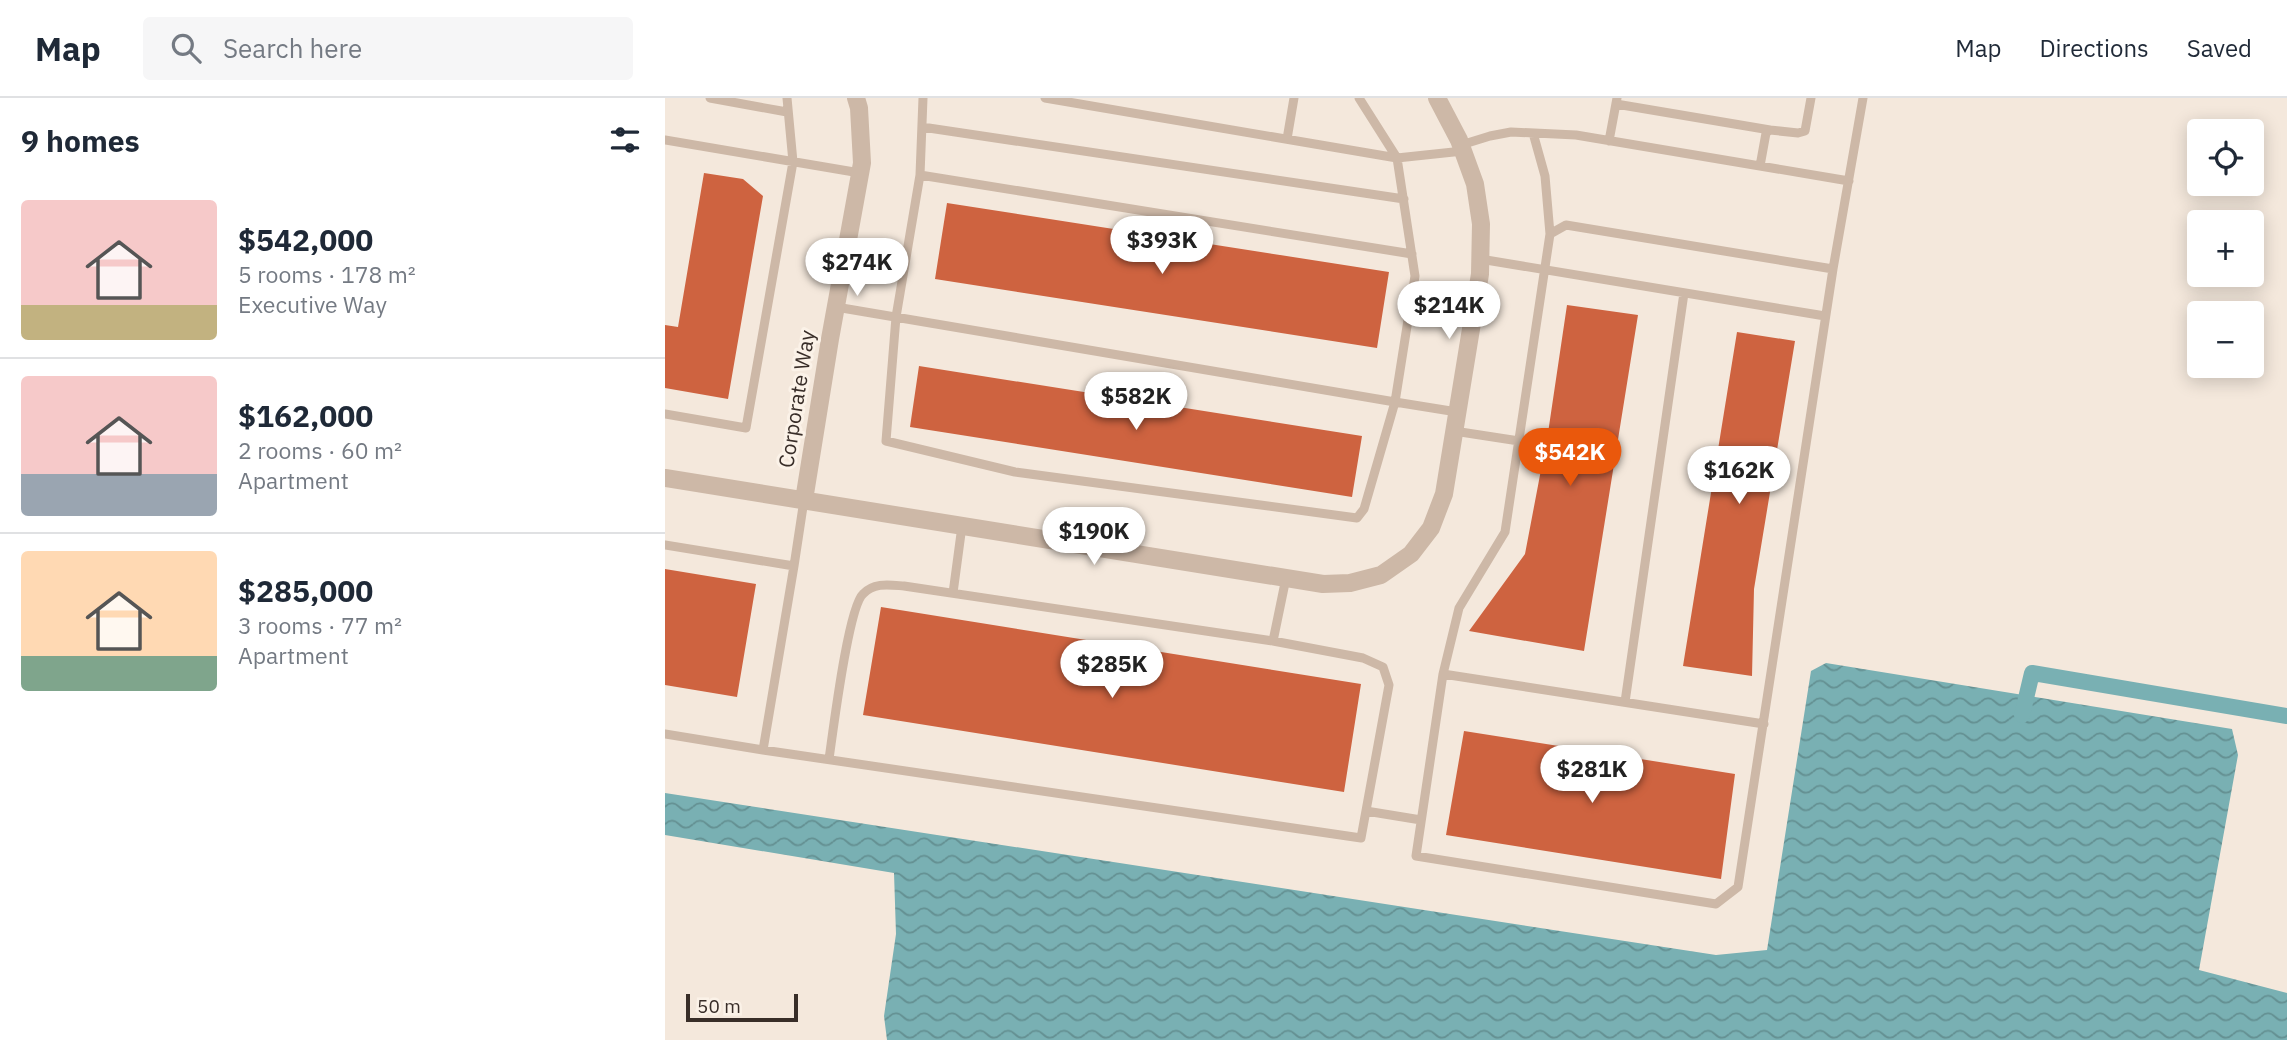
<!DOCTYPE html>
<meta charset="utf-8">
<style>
:root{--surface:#fff;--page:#f6f6f7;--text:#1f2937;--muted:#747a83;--line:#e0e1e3;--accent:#ea580c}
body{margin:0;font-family:"IBM Plex Sans",sans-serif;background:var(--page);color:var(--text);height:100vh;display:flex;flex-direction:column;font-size:26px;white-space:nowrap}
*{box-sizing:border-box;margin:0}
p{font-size:23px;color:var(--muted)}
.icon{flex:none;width:38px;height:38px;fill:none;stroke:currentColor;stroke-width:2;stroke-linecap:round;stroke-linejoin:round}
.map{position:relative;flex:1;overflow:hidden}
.details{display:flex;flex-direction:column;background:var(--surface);width:665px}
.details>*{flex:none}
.fabs{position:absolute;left:1522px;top:21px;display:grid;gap:14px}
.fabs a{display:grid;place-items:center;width:77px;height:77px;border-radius:7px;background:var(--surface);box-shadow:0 4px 18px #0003;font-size:35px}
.scale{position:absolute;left:21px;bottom:18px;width:112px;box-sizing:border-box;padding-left:7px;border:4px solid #382d28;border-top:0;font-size:19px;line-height:24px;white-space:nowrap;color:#382d28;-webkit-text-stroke:5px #fbf2e8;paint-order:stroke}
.price{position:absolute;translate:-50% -60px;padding:0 16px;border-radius:24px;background:#fff;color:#222;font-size:23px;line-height:46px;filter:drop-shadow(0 2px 4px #0008)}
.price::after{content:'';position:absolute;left:50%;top:42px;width:21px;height:16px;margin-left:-10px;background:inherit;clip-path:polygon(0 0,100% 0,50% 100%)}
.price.selected{background:var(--accent);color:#fff}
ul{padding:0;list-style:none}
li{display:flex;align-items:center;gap:21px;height:175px;padding:0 21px}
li+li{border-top:2px solid var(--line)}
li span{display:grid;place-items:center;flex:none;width:196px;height:140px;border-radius:7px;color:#555}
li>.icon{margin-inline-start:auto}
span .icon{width:84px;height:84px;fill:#fffc;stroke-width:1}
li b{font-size:30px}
h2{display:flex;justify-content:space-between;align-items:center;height:84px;padding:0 21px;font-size:30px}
header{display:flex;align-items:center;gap:42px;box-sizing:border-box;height:98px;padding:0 35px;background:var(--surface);border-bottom:2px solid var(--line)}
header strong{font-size:33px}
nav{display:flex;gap:38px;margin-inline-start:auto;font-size:24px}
.search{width:490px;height:63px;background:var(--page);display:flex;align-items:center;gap:18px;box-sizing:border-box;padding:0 24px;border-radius:7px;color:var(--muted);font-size:26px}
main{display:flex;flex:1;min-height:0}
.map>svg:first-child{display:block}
</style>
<header>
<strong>Map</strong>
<div class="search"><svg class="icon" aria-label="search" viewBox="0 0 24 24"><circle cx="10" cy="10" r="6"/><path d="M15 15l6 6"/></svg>Search here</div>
<nav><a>Map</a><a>Directions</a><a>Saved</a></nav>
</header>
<main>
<section class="details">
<h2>9 homes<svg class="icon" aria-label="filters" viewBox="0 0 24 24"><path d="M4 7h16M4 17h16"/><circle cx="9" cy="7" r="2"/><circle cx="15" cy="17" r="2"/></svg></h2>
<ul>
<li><span style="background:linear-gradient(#f6c9c9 75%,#c2b280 0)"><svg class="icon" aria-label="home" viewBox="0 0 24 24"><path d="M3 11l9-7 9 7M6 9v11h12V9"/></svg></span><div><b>$542,000</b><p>5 rooms · 178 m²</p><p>Executive Way</p></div></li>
<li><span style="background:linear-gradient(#f6c9c9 70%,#9aa5b1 0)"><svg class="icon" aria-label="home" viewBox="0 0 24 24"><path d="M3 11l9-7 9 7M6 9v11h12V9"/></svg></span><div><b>$162,000</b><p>2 rooms · 60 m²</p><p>Apartment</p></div></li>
<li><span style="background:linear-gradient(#ffd9b3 75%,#7fa58c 0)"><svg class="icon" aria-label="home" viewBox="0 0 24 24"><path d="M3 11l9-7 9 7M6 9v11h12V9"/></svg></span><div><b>$285,000</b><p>3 rooms · 77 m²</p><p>Apartment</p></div></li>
</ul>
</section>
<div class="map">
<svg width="1622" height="942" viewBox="0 0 1622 942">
<defs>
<pattern id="water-waves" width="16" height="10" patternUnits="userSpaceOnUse" patternTransform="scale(1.75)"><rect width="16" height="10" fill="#79b0b3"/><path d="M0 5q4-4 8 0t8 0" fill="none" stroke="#649092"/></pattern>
</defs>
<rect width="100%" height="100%" fill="#f4e8dc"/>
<!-- water -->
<path fill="url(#water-waves)" d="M 1161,565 L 1567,631 L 1573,657 L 1534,872 L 1622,895 L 1622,942 L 222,942 L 219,918 L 231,836 L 229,775 L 0,737 L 0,695 L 1051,857 L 1102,852 L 1146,573 Z"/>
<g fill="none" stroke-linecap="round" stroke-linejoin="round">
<!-- canal -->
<path stroke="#79b0b3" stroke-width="16" d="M 1357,617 L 1367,575 L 1622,618"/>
</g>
<!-- building -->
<path fill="#ce6340" d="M 39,75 L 78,81 L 98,98 L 63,301 L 0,290 L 0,227 L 13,229 Z
M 282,105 L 724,174 L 712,250 L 270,181 Z
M 902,207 L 973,217 L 919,553 L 804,533 L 860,456 L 883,335 Z
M 1072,234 L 1130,243 L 1089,491 L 1087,578 L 1018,568 Z
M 254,268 L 697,338 L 687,399 L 245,329 Z
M 0,471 L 91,486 L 72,599 L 0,587 Z
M 216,509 L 696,586 L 679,694 L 198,617 Z
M 799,633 L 1070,676 L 1056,781 L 781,737 Z"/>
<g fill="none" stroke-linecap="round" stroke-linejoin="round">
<!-- service -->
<path stroke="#cdb8a7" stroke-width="9" d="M 45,0 L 122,14
M 258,0 L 255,77 L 231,219 L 221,343 L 350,374 L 692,420 L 699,411 L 730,304 L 792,314
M 380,0 L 732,60
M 694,0 L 732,60
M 951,6 L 1105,32
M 257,29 L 739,101
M 868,35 L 880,78 L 885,136
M 622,41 L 629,0
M 0,42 L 195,75
M 944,43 L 952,0
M 796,47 L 825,38 L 846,34 L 911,37 L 1184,83
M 1095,68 L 1101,35 L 1105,32 L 1133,35 L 1140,33 L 1146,0
M 255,77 L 747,156
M 901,127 L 1168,171 L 1073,789 L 1051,806 L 751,758 L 778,576 L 794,510 L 840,434 L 885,136 Z
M 815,161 L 1160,218
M 1168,171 L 1198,0
M 171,209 L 730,304 L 750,178 L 732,60 L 798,53
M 0,316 L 81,330 L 128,64 L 122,0
M 789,333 L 854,343
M 0,447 L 129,468 L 139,402
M 288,495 L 297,428
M 608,543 L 621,480
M 778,576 L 1099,626
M 960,604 L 1019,195
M 0,636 L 98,652 L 696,740 L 724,587 L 718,569 L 698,560 L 608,543 L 239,488 C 225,487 209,484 198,496 C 183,510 168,634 164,661
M 98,652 L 129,468
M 701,713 L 756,722"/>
<!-- minor -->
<path stroke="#cdb8a7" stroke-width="18" d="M 0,380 L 658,486 L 685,485 L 716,477 L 746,456 L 766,430 L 779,396 L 815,176 L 816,126 L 810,86 L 794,42 L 772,0
M 139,402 L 165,241 L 197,65 L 194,10 L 191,0"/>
</g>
<g text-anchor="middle" stroke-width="6" stroke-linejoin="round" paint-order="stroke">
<!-- street labels -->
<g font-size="21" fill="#382d28" stroke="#fbf2e8">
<text transform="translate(132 301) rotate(-81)" y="7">Corporate Way</text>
</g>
</g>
</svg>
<div class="fabs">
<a><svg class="icon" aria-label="locate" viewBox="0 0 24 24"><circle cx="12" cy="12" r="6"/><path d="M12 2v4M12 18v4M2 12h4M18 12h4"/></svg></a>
<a>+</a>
<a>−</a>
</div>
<div class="scale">50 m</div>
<b class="price" style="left:497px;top:178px">$393K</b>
<b class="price" style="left:192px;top:200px">$274K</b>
<b class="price" style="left:784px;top:243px">$214K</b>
<b class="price" style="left:471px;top:334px">$582K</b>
<b class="price selected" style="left:905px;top:390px">$542K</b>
<b class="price" style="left:1074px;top:408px">$162K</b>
<b class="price" style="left:429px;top:469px">$190K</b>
<b class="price" style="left:447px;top:602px">$285K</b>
<b class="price" style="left:927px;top:707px">$281K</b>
</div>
</main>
